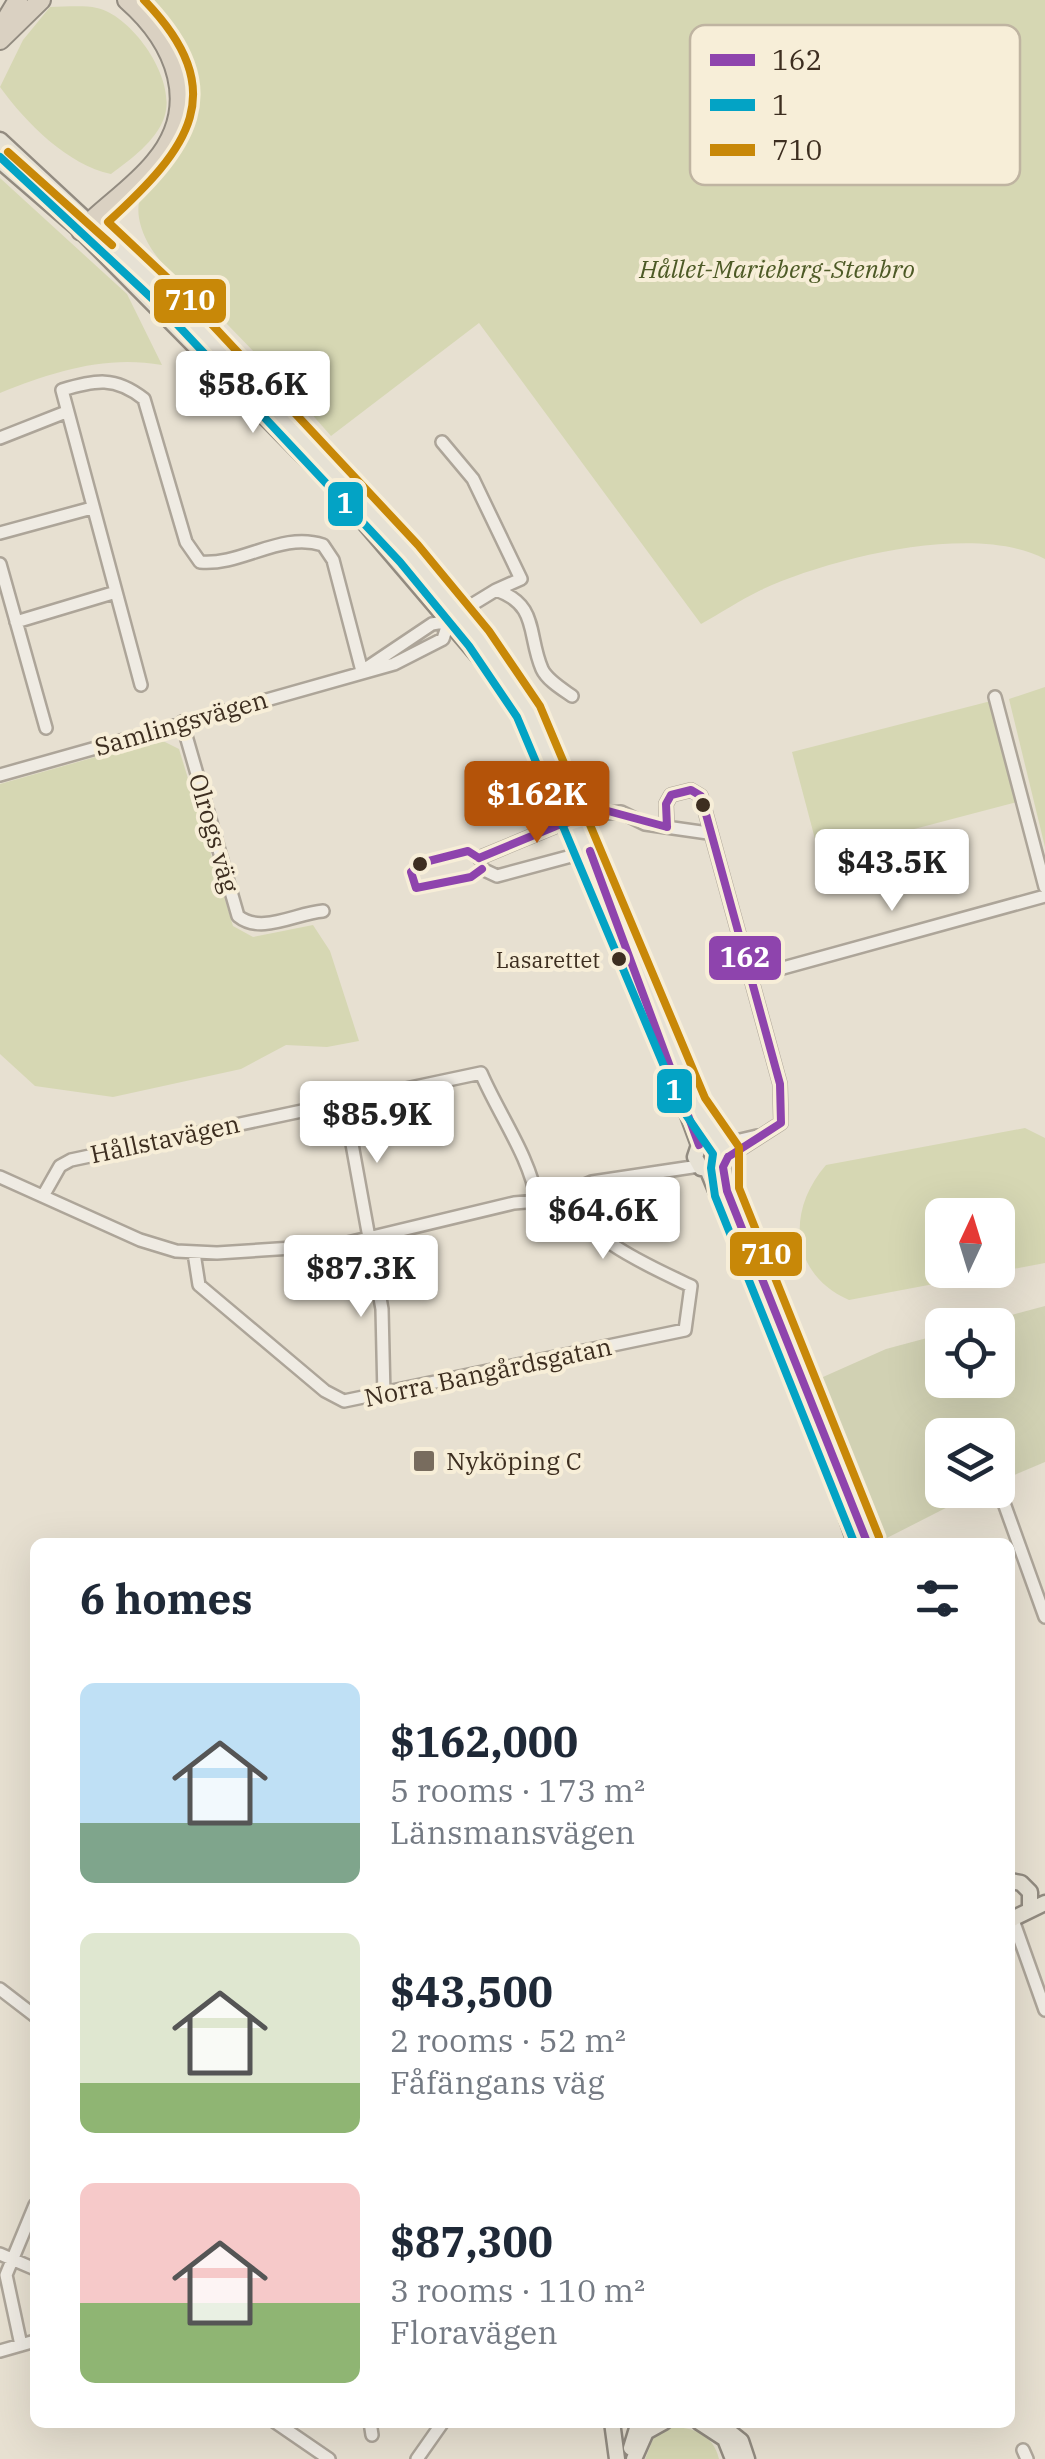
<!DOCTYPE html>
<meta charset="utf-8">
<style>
:root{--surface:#fff;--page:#f6f6f7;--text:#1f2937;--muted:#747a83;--accent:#b45309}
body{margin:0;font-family:"IBM Plex Serif",serif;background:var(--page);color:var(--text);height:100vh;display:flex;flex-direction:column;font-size:38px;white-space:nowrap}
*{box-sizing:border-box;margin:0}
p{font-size:32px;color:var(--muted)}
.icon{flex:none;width:55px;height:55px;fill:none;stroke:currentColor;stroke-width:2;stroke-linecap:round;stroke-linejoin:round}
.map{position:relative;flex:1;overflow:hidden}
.sheet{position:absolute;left:30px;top:1538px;width:985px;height:890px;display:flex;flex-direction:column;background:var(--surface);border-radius:15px;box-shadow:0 10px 40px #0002}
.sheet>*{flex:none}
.needle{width:65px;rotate:4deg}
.fabs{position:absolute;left:925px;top:1198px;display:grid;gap:20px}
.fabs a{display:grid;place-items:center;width:90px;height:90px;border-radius:15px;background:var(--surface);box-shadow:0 10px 40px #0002;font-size:50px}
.price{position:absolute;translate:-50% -85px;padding:0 22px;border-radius:10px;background:#fff;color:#222;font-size:32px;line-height:65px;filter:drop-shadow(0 2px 5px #0008)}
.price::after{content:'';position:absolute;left:50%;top:60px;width:30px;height:22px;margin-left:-15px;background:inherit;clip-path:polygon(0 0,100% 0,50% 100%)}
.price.current{background:var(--accent);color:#fff}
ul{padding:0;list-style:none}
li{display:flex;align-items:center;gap:30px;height:250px;padding:0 50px}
li span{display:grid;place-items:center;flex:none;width:280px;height:200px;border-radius:15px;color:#555}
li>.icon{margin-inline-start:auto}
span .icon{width:120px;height:120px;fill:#fffc;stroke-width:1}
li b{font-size:42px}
h2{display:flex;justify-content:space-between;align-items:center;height:120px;padding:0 50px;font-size:42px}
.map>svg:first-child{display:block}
</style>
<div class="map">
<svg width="1045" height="2459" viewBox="0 0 1045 2459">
<rect width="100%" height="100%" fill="#e7e0d1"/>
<!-- green -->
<path fill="#d6d7b3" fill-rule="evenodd" d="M 144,0 L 1045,0 L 1045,559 C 975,522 830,558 761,590 C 740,600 721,613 701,624 L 479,323 L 331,436 C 297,397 262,360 226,323 C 197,292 147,264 139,218 C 134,186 160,177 175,154 C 211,101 178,42 144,0 Z
M 50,7 C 65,7 83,5 97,8 C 133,16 178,81 164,118 C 156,141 130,160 111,174 C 68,165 26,123 0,87 L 23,40 Z
M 0,178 L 127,294 L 162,365 C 104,355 53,372 0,393 Z
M 1045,687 L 1045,847 L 1009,699 Z
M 991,701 L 1017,802 L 819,854 L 792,752 Z
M 159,739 L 179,749 L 233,926 L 253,937 L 313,925 L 330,951 L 359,1041 L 327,1047 L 286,1045 L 241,1069 L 113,1097 L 35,1086 L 0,1054 L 0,784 Z
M 1025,1128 L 1045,1138 L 1045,1263 L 849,1300 C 790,1274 786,1211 826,1165 ZM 942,1215 L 998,1215 L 998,1270 L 942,1270 Z
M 664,2427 C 690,2426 713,2432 719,2459 L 645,2459 L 656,2432 Z"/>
<!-- cemetery -->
<path fill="#d1d1b3" d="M 1045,1306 L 1045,1462 L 998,1482 L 998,1435 L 942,1435 L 942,1490 L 981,1490 L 883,1540 L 814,1381 L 886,1349 L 942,1334 L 942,1380 L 998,1380 L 998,1325 L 974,1325 Z"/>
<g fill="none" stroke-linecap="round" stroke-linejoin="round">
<!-- minor casing -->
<g stroke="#ada599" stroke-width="16">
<path id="minor" d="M 0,438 L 66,412
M 442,442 L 473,479 L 521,579 L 496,590
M 0,533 L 92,508
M 0,564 L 46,728
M 460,612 L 496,590 C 539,605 527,634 542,669 C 547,680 562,689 572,696
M 16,622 L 116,592
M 141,685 L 62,390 C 95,380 115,376 144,399 L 186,542 L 200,562 C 242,566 281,531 323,545 L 333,560 L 362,671
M 995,697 L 1045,887
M 182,722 L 238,916 C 261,935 296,913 323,911
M 0,775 L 394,664 L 443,639 L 449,621 L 432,624 L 362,671
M 594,814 L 621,812 L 645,824 L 708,833
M 667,827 L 666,804 L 671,795 L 691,790 L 701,796 L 780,1084 L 781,1123 L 728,1157
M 479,858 L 556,826
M 482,869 L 497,876 L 590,851
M 750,977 L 1045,896
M 344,1100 L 382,1309 L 384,1396
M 723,1144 L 757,1136
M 0,1177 L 140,1240 L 176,1251 L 217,1253 L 339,1245 L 514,1203 L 549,1200 L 592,1182 L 699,1166
M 43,1196 L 60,1166 L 71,1160 L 481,1073 C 499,1115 530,1157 537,1201
M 194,1253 L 199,1285 L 325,1391 L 344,1401 L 685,1330 L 691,1286 C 654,1268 576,1236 570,1192
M 1000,1492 L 1045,1617
M 1013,1920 L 1045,2010
M 0,1989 L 35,2016
M 0,2254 L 35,2269
M 21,2345 L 6,2275 L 35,2205
M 0,2351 L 35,2341
M 275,2422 L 329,2459
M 370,2422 L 372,2435
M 1023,2450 L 1027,2459
M 417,2459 L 443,2422"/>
</g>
<!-- major casing -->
<g stroke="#928b80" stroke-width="19">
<path id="major" d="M 0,140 L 167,295 L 409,554 L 479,638 L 528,711 L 694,1104 C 706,1123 739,1150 719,1170 L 701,1168 L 695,1157 L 699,1145 L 710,1139 L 721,1142
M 0,161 L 81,231 L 333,486 L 491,671
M 674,1077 L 699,1145
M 723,1167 L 727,1191 L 867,1542
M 708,1171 L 733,1231
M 838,1492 L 855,1542
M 1010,1881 L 1021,1883 L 1030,1892 L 1030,1909
M 1010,1920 L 1045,1903
M 612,2422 L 617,2459
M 699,2422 L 725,2439 L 733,2459
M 717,2422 L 741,2441 L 747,2459
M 631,2448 L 639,2422
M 634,2459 L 646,2432 L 664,2422"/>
</g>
<!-- highway casing -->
<g stroke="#928b80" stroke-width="22">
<path id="highway" d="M 0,30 L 18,0
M 0,40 L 41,0
M 81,231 C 104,207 134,188 155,162 C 202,106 176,43 127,0"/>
</g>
<!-- minor -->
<use href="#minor" stroke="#efebe3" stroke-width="11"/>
<!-- major -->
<use href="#major" stroke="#e6e1d4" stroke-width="14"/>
<!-- highway -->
<use href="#highway" stroke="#dad1c2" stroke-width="18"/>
<!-- bus-1 casing -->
<g stroke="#f7eed8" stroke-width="15">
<path id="bus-1" d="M 667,827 L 666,804 L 671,795 L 691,790 L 701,796 L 780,1084 L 781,1123 L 728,1157
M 590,851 L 699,1145
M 479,858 L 556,826 L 608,811 L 667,827
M 479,858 L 468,851 L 421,863 L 411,872 L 416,888 L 471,877 L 482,869
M 728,1157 L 723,1167 L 727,1191 L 867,1542"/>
</g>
<!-- bus-2 casing -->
<g stroke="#f7eed8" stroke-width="15">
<path id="bus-2" d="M 0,157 L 158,304 L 400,562 L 469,646 L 517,717 L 682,1109 L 713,1154 L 711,1168 L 715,1196 L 854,1542"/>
</g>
<!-- bus-3 casing -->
<g stroke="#f7eed8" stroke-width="15">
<path id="bus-3" d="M 144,0 C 233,92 189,148 108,222 L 176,286 L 418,545 L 489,631 L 540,706 L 705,1098 L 739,1147 L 739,1188 L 879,1537
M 8,152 L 112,245"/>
</g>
<!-- bus-1 -->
<use href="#bus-1" stroke="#8e44ad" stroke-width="8"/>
<!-- bus-2 -->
<use href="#bus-2" stroke="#03a3c5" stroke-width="8"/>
<!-- bus-3 -->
<use href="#bus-3" stroke="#c88808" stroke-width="8"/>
</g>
<!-- markers -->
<g fill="#3d2e20" stroke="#f7eed8" stroke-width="4">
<circle cx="703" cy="805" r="9"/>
<circle cx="420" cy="864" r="9"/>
<circle cx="619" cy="959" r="9"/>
</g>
<rect fill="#786c5e" stroke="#f7eed8" stroke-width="4" x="412" y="1449" width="24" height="24" rx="5"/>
<g text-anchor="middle" stroke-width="8" stroke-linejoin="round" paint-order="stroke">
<!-- bus labels -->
<g font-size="22" fill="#3d2e20" stroke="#f7eed8" text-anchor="end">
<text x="600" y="968">Lasarettet</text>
</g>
<!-- park labels -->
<g font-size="25" font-style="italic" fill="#4d5a26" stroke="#f7eed8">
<text x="777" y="278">Hållet-Marieberg-Stenbro</text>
</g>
<!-- street labels -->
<g font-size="25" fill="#3d2e20" stroke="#f7eed8">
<text transform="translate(181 723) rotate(-16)" y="9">Samlingsvägen</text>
<text transform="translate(214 833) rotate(74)" y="9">Olrogs väg</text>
<text transform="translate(165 1139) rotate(-12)" y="9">Hållstavägen</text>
<text transform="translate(488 1372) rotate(-12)" y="9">Norra Bangårdsgatan</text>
</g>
<!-- poi labels -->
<g font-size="25" fill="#3d2e20" stroke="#f7eed8" text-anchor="start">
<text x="446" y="1470">Nyköping C</text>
</g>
</g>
<!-- legend -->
<rect x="690" y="25" width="330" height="160" rx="15" fill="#f7eed8" stroke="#bfb4a1" stroke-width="2.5"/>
<rect x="710" y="54" width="45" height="12" fill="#8e44ad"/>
<rect x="710" y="99" width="45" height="12" fill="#03a3c5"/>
<rect x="710" y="144" width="45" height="12" fill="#c88808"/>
<g font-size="28" fill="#3d2e20">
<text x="772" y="70">162</text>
<text x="772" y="115">1</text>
<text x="772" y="160">710</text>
</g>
<g stroke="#f7eed8" stroke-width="4">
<rect x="152" y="277" width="76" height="48" rx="10" fill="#c88808"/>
<rect x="326" y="480" width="39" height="48" rx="10" fill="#03a3c5"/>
<rect x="707" y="934" width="76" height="48" rx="10" fill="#8e44ad"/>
<rect x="655" y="1067" width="39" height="48" rx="10" fill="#03a3c5"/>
<rect x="728" y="1230" width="76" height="48" rx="10" fill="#c88808"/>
</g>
<g font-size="28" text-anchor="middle" font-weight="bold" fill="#fff">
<text x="190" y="310">710</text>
<text x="345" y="513">1</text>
<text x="745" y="967">162</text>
<text x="674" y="1100">1</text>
<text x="766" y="1264">710</text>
</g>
</svg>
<div class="fabs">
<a><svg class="needle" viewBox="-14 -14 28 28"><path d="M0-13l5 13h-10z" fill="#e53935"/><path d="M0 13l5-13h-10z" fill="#747a83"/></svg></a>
<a><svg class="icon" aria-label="locate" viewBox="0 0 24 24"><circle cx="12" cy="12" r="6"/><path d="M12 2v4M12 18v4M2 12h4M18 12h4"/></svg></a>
<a><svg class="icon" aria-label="layers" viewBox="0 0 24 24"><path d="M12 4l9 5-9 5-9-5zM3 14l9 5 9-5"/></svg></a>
</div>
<b class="price" style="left:253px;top:436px">$58.6K</b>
<b class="price current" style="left:537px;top:846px">$162K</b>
<b class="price" style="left:892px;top:914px">$43.5K</b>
<b class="price" style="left:377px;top:1166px">$85.9K</b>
<b class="price" style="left:603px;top:1262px">$64.6K</b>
<b class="price" style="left:361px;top:1320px">$87.3K</b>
<section class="sheet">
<h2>6 homes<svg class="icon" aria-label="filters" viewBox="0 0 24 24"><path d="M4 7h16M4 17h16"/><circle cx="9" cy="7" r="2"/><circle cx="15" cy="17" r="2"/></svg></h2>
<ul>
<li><span style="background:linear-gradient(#bfe0f5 70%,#7fa58c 0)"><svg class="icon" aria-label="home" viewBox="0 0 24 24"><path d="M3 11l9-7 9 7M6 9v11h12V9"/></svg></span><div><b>$162,000</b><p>5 rooms · 173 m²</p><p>Länsmansvägen</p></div></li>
<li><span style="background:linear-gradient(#dfe7d0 75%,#8fb573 0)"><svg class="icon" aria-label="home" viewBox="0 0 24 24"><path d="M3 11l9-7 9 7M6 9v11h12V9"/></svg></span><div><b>$43,500</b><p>2 rooms · 52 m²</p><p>Fåfängans väg</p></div></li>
<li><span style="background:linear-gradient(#f6c9c9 60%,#8fb573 0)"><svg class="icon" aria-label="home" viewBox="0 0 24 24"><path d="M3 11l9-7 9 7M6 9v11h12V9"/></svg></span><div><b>$87,300</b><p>3 rooms · 110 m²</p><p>Floravägen</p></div></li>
</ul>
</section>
</div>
